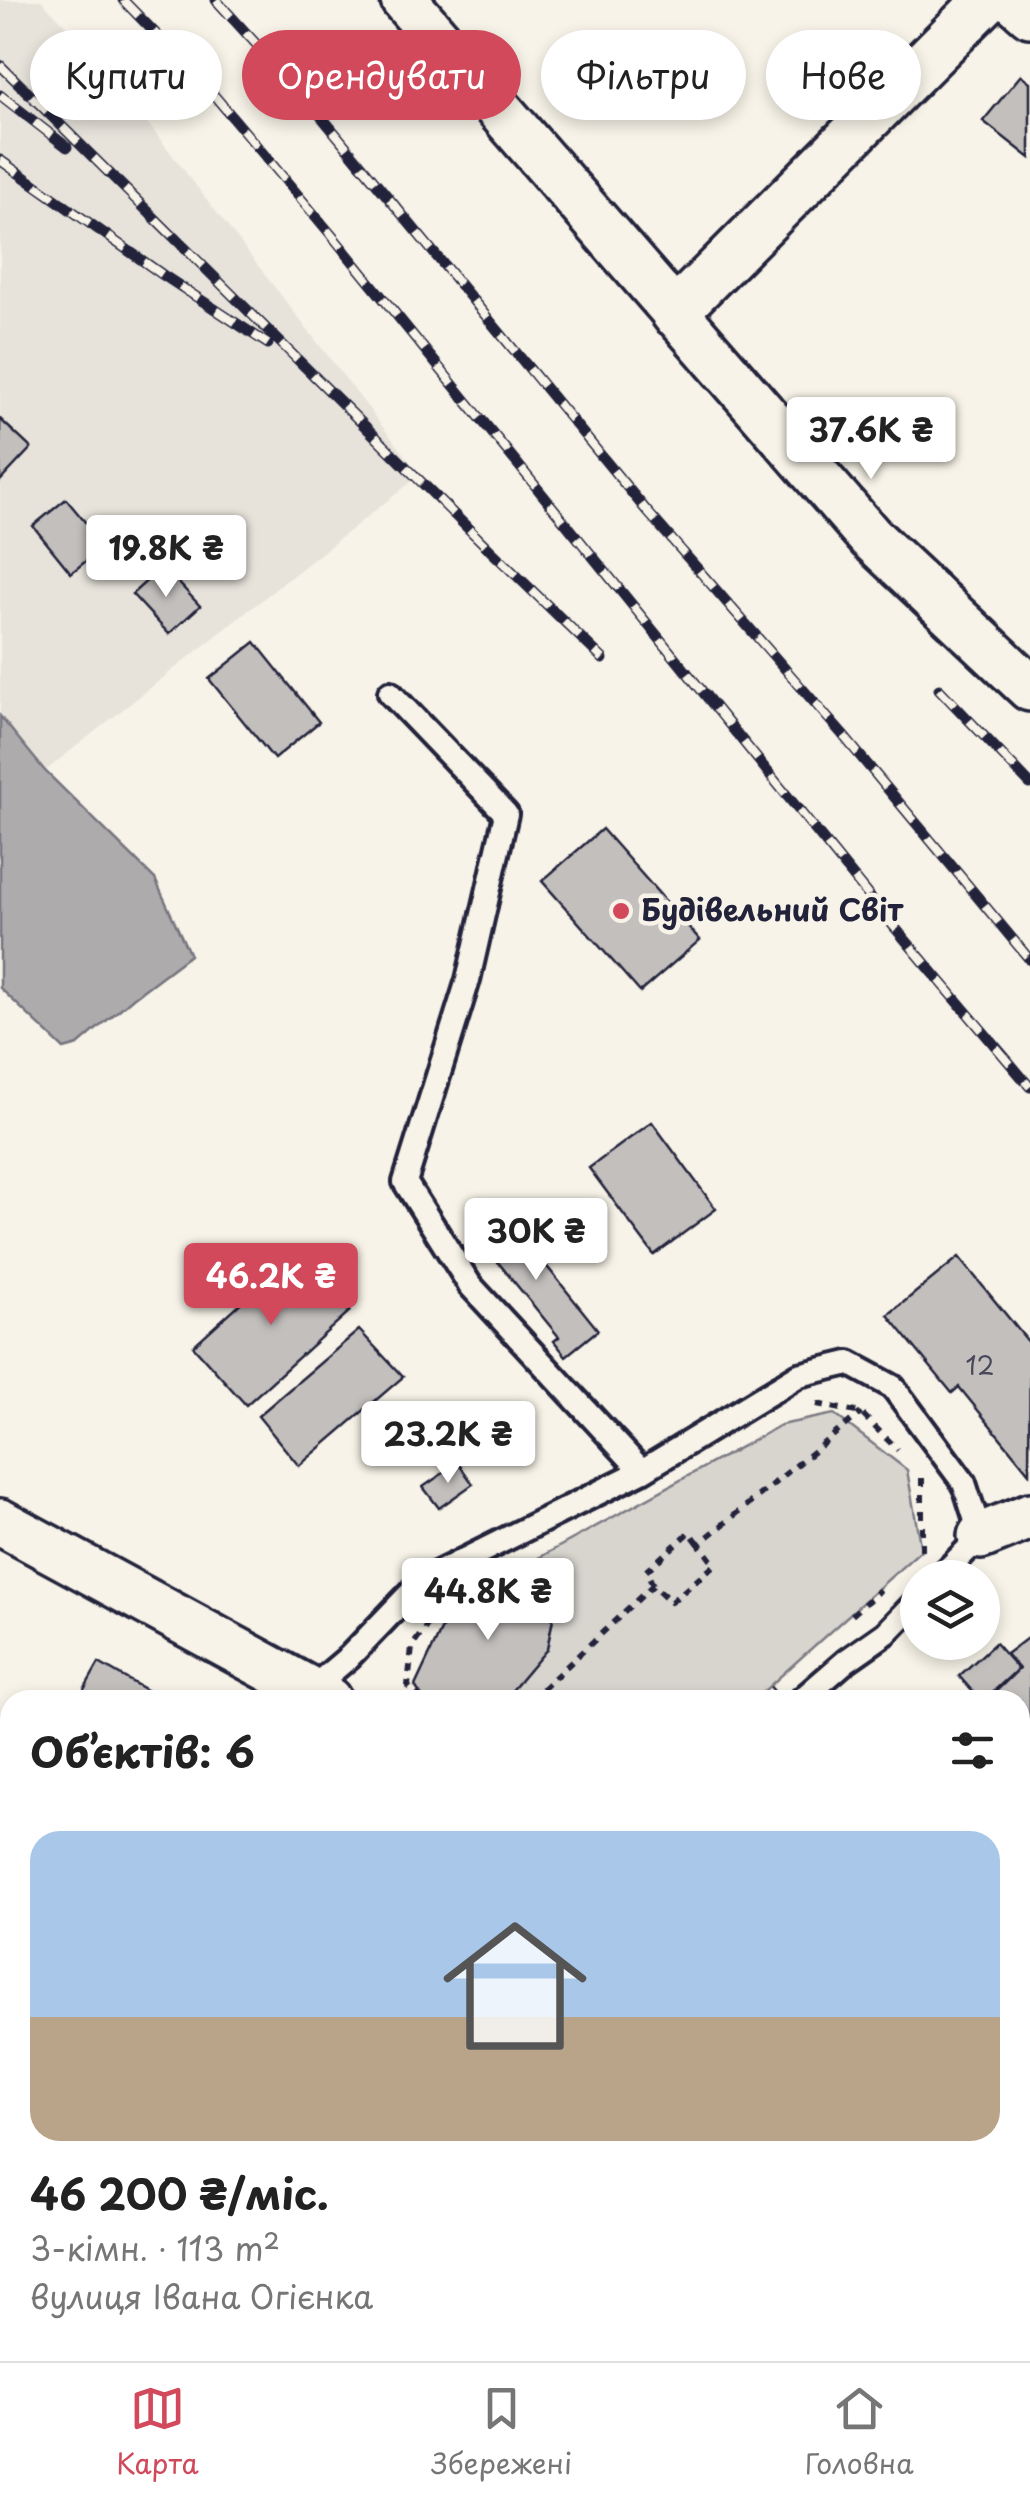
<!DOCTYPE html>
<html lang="uk">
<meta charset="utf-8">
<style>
:root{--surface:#fff;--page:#f2f2f2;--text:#222;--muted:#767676;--line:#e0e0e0;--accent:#d1495b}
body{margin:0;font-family:"Playpen Sans",sans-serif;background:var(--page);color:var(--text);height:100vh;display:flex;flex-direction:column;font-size:38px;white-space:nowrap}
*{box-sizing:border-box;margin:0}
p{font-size:32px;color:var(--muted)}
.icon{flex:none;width:55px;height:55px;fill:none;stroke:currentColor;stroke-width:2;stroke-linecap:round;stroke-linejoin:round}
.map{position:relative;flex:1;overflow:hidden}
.side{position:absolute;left:0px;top:1690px;width:1030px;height:672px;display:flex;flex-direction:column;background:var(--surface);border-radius:30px 30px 0 0;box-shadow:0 5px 15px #0003}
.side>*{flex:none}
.hud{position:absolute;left:30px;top:30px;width:970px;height:90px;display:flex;gap:20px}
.buttons{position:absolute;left:900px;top:1560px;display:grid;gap:20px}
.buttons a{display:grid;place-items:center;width:100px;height:100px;border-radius:50%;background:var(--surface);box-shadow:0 5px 15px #0003;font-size:50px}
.price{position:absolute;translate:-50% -85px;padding:0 22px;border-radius:10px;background:#fff;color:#222;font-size:32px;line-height:65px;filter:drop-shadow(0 2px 5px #0008)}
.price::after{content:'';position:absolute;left:50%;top:60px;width:30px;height:22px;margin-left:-15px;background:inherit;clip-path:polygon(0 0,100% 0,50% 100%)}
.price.current{background:var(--accent);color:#fff}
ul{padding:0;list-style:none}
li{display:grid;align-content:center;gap:20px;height:530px;padding:0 30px}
li span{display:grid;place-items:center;height:310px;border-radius:30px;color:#555}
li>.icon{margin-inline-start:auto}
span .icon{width:180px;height:180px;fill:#fffc;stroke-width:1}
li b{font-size:42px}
h2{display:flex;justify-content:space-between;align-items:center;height:120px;padding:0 30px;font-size:42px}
.pill{padding:0 35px;border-radius:45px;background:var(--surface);box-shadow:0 5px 15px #0003;font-size:35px;line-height:90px}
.pill.current{background:var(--accent);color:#fff}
.tab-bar{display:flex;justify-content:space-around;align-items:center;height:140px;border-top:2px solid var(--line);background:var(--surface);font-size:28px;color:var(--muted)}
.tab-bar a{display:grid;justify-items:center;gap:5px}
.tab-bar .current{color:var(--accent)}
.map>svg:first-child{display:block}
</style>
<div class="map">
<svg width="1030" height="2361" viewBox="0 0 1030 2361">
<rect width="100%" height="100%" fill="#f7f3e8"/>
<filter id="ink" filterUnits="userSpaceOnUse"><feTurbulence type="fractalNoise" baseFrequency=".01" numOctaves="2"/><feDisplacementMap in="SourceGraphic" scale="20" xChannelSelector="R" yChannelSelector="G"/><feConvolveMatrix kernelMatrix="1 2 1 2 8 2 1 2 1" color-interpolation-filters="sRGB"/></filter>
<g filter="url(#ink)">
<!-- built -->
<path fill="#e7e3db" d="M 0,0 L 41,0 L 98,59 L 420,475 L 45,771 L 0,716 Z"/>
<!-- green -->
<path fill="#d8d5cf" stroke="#7d7c85" stroke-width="2.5" d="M 834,1414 L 907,1470 L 921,1550 L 754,1700 L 504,1700 L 547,1649 L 556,1603 L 511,1573 L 781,1425 Z
M 1020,1897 L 1030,1905 L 1030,2074 L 1020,2068 Z"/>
<!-- water -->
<path fill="#aeabad" stroke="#76747f" stroke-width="2.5" d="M 0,716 L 45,771 L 155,879 L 190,955 L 133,998 L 78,1045 L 64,1049 L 0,988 Z"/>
<!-- building -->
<path fill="#c2bfbd" stroke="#22223b" stroke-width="2.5" d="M 1021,75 L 1030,82 L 1030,158 L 983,121 Z
M 0,419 L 31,448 L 0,481 Z
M 66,499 L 105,546 L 71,573 L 33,526 Z
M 163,566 L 200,606 L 169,634 L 132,594 Z
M 255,642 L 319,722 L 274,759 L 209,679 Z
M 602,829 L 700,940 L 640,992 L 542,881 Z
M 652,1122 L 716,1209 L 654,1255 L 589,1168 Z
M 493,1216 L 500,1225 L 508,1218 L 598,1330 L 566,1356 L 554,1341 L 559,1337 L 488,1250 L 485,1252 L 470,1234 Z
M 297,1252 L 350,1311 L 246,1405 L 193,1346 Z
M 959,1257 L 1030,1344 L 1029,1473 L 959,1387 L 952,1393 L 888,1315 Z
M 359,1330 L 403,1377 L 299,1466 L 258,1416 Z
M 458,1463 L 473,1484 L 439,1508 L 423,1487 Z
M 511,1573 L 556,1603 L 547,1649 L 504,1700 L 424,1700 L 415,1686 L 453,1605 Z
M 1030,1636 L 1030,1748 L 1020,1739 L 1020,1700 L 987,1700 L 1019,1669 L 1006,1654 Z
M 995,1643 L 1018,1669 L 984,1700 L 980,1700 L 959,1676 Z
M 99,1663 L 151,1693 L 147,1700 L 78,1700 Z
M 1030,2243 L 1030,2306 L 1020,2298 L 1020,2281 L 1022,2278 L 1020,2276 L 1020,2254 Z
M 400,2352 L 431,2353 L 498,2352 L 494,2361 L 396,2361 Z"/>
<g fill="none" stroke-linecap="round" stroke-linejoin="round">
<!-- lane casing -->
<g stroke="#22223b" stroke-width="30">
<path id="lane" d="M 390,693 L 506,814 L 468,980 L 405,1182 L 470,1285 L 642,1471
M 310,1690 L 349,1657 L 422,1581 L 642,1471 L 799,1375 L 849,1363 L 893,1387 L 964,1483 L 981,1536 L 939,1578
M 801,1700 L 846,1661 L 886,1633 L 918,1600"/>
</g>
<!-- street casing -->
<g stroke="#22223b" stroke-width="52">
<path id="street" d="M 404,0 L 870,537 L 1030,688
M 1014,0 L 1030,14
M 674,313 L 987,0
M 0,1522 L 328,1700
M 981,1536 L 1030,1516
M 1020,2083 L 1030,2089
M 0,2247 L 10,2250
M 257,2352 L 270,2361
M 189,2361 L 192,2352"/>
</g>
<!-- path -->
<path stroke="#22223b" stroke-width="6" stroke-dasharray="8 8" stroke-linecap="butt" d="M 817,1404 L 861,1413 L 898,1450
M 922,1478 L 922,1551
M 653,1585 L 646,1571 L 690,1532 L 699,1544
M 852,1615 L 880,1590
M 421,1700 L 408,1686 L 412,1647 L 427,1625
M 531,1700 L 653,1585 L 671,1602 L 715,1565 L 699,1544 L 861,1413
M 759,1700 L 773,1688"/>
<!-- lane -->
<use href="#lane" stroke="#f7f3e8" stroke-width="22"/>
<!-- street -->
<use href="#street" stroke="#f7f3e8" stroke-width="45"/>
<!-- rail casing -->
<g stroke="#22223b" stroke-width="11">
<path id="rail" d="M 123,0 L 202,81 L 334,238 L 880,910 L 1030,1087
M 216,0 L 311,104 L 646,510 L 842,734 L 1030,960
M 0,65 L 489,549 L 603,659
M 0,95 L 67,147
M 0,160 L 163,275 L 268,344
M 939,689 L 1030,784"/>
</g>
<!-- rail -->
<use href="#rail" stroke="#f7f3e8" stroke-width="8" stroke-dasharray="22" stroke-linecap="butt"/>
</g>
</g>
<!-- markers -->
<circle fill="#d1495b" stroke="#f7f3e8" stroke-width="4" cx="621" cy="911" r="10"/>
<g text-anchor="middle" stroke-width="9" stroke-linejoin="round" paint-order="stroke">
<!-- number labels -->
<g font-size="25" fill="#4a495c">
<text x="980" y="1375">12</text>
</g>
<!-- poi labels -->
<g font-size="30" font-weight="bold" fill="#22223b" stroke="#f7f3e8" text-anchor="start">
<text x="641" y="921">Будівельний Світ</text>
</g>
</g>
</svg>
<div class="buttons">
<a><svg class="icon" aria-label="layers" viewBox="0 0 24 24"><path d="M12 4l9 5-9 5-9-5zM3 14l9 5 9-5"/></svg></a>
</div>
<b class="price" style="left:871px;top:482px">37.6K ₴</b>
<b class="price" style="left:166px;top:600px">19.8K ₴</b>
<b class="price" style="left:536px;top:1283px">30K ₴</b>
<b class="price current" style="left:271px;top:1328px">46.2K ₴</b>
<b class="price" style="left:448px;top:1486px">23.2K ₴</b>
<b class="price" style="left:488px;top:1643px">44.8K ₴</b>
<div class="hud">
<a class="pill">Купити</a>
<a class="pill current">Орендувати</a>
<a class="pill">Фільтри</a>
<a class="pill">Нове</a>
</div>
<section class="side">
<h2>Об’єктів: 6<svg class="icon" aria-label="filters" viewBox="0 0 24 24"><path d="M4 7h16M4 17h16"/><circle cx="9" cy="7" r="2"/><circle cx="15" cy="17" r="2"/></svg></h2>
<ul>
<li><span style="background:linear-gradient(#a9c7e8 60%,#b9a48a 0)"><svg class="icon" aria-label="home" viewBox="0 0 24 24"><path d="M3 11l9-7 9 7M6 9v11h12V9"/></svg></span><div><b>46 200 ₴/міс.</b><p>3-кімн. · 113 m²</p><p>вулиця Івана Огієнка</p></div></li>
</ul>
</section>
</div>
<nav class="tab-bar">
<a class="current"><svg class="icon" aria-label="map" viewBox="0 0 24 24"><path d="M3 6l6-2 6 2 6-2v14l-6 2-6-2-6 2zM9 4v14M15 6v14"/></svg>Карта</a>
<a><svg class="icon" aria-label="saved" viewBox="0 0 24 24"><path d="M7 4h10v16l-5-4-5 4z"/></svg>Збережені</a>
<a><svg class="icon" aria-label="home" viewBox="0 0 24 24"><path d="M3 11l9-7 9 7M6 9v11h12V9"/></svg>Головна</a>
</nav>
